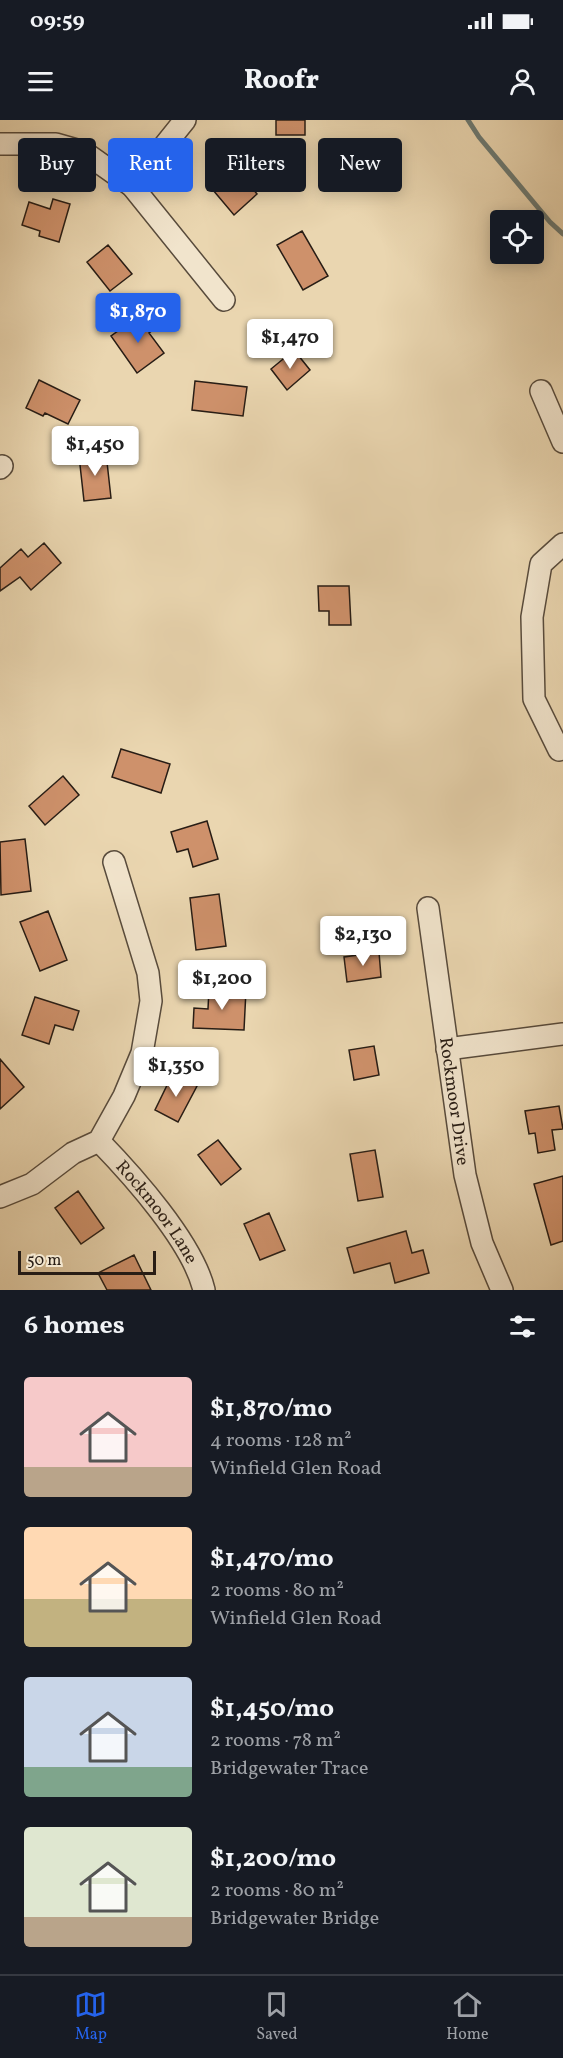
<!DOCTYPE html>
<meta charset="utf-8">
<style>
:root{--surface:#171b24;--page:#242831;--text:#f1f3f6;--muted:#9ea1a6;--line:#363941;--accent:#2563eb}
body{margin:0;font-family:Vollkorn,serif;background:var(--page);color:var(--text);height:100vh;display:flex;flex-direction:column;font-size:22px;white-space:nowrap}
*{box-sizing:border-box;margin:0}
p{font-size:20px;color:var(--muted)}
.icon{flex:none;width:33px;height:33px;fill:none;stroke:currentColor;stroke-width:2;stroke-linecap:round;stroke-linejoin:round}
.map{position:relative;height:1170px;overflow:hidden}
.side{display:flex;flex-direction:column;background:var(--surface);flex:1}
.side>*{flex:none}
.top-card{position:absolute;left:18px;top:18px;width:528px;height:54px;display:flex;gap:12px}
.tools{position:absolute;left:490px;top:90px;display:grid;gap:12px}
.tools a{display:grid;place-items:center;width:54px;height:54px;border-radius:6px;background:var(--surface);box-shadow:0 3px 15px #0003;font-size:30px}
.scale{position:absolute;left:18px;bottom:15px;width:138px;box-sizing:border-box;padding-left:6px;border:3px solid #281d15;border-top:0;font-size:16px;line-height:21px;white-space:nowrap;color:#281d15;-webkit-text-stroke:4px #f1e4cc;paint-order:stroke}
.price{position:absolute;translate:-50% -51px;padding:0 14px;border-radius:6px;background:#fff;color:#222;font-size:20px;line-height:39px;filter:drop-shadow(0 2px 3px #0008)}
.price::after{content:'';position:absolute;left:50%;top:36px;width:18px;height:14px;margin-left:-9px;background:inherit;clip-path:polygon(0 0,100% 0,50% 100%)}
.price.active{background:var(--accent);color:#fff}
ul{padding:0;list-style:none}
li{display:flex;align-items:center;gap:18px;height:150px;padding:0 24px}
li span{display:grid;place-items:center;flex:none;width:168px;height:120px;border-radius:6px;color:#555}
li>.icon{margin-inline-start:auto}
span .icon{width:72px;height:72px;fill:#fffc;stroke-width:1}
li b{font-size:26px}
h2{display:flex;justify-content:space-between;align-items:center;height:72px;padding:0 24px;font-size:26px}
.chip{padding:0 21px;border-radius:6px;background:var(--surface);box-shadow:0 3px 15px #0003;font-size:21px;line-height:54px}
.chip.active{background:var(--accent);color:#fff}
.status{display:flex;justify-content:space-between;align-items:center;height:42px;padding:0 30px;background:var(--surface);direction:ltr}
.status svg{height:16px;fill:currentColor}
header{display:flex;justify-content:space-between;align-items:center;height:78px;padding:0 24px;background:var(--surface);font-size:27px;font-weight:800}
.dock{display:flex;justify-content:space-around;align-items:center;height:84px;border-top:2px solid var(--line);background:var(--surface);font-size:16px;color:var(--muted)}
.dock a{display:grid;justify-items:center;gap:3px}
.dock .active{color:var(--accent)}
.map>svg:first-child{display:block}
</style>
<div class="status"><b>09:59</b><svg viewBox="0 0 49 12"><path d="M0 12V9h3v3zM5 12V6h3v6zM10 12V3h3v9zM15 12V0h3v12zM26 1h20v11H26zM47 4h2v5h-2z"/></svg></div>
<header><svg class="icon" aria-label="menu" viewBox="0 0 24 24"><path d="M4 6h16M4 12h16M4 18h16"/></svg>Roofr<svg class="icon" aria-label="person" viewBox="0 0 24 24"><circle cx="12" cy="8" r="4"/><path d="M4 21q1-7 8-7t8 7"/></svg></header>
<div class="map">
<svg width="563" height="1170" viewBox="0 0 563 1170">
<rect width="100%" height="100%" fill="#ead6b0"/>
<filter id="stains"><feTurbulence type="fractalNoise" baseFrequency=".00333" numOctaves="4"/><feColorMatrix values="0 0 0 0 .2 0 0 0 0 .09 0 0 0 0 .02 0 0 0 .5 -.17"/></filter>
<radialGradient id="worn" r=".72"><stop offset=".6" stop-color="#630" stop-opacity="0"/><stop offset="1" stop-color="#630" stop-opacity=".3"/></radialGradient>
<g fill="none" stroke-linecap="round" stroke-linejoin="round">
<!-- stream -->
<path stroke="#6c7a73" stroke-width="5" d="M 468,0 L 479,17 L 550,102 L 563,114"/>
</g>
<!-- building -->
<path fill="#ce916b" stroke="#281d15" stroke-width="1.5" d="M 276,0 L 305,0 L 305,15 L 276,15 Z
M 249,25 L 268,46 L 249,64 L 257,74 L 234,95 L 213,70 L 227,57 L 221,50 Z
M 53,79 L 70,84 L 59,122 L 39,116 L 40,111 L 22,105 L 29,82 L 50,89 Z
M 302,111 L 328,156 L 303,170 L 277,125 Z
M 108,125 L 132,154 L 110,171 L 87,142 Z
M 142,194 L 153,210 L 149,213 L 164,233 L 137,253 L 111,216 Z
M 294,230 L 310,250 L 287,270 L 271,249 Z
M 39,260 L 80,280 L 68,304 L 45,293 L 43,296 L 26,288 Z
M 195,261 L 247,267 L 243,296 L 192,290 Z
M 106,333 L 111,378 L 84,381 L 79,336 Z
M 44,423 L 61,443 L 31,470 L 20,457 L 0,471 L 0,448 L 21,429 L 28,437 Z
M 318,466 L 349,466 L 351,505 L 329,505 L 329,491 L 319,491 Z
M 121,629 L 170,644 L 161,673 L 112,657 Z
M 63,656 L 79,675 L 45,705 L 29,686 Z
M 207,701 L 218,739 L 193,747 L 188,729 L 177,732 L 171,712 Z
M 25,719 L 31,771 L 1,775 L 0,722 Z
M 219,774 L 226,826 L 196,830 L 190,778 Z
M 48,791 L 67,840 L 40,851 L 20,802 Z
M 379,832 L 381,857 L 347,862 L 344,837 Z
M 209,869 L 246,870 L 244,910 L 193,908 L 194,888 L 208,889 Z
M 35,877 L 79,891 L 73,910 L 55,905 L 49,924 L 22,915 Z
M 374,926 L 379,955 L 354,960 L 349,930 Z
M 0,939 L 24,967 L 0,989 Z
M 173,953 L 197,966 L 178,1002 L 155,990 Z
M 559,986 L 563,1009 L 552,1010 L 555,1030 L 538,1033 L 535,1013 L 529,1014 L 525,991 Z
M 218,1020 L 241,1049 L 221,1065 L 198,1035 Z
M 375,1030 L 383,1077 L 358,1081 L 350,1034 Z
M 563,1056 L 563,1121 L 551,1125 L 534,1064 Z
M 78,1071 L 104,1108 L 81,1124 L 55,1088 Z
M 269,1093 L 285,1130 L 260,1140 L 244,1104 Z
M 406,1111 L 412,1133 L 423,1130 L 429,1153 L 395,1163 L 390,1143 L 354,1153 L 347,1128 Z
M 134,1135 L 151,1170 L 107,1170 L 98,1153 Z"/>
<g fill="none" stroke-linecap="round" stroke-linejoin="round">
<!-- minor casing -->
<g stroke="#584b3c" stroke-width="24">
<g id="minor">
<path d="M 0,24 L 56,24 L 84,32 L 132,66 L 224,180"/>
<path d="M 132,66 L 185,0"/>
<path d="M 541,271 L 563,322"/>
<path d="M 0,348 L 2,346"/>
<path d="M 559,630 L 534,579 L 532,497 L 541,444 L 563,424"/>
<path id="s1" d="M 428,788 L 465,1055 L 482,1123 L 502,1170"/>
<path d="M 447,929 L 563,914"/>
<path id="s2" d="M 99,1021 C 133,1056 193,1123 204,1170"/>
<path d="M 0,1077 L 32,1064 L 73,1033 L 99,1021 L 124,976 L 142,933 L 151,881 L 148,853 L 114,742"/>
</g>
</g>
<!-- minor -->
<use href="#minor" stroke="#f1e4cc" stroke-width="21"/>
</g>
<g text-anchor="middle" stroke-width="5" stroke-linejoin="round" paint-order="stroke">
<!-- street labels -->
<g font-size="18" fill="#281d15" stroke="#f1e4cc">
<text dy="6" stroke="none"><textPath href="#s1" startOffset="195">Rockmoor Drive</textPath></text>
<text dy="6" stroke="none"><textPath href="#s2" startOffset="92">Rockmoor Lane</textPath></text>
</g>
</g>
<rect width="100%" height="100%" filter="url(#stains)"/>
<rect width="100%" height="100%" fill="url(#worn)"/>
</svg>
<div class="tools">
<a><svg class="icon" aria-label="locate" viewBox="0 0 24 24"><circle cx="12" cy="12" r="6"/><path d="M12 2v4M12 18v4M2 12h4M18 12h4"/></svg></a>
</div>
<div class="scale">50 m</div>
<b class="price active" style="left:138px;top:224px">$1,870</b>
<b class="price" style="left:290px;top:250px">$1,470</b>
<b class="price" style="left:95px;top:357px">$1,450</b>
<b class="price" style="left:363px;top:847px">$2,130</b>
<b class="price" style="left:222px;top:891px">$1,200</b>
<b class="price" style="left:176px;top:978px">$1,350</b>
<div class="top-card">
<a class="chip">Buy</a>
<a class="chip active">Rent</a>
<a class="chip">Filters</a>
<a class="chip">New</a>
</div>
</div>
<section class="side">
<h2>6 homes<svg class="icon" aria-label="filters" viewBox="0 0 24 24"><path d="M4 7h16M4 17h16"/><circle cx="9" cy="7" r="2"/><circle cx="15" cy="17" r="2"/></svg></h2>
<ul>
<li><span style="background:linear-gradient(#f6c9c9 75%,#b9a48a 0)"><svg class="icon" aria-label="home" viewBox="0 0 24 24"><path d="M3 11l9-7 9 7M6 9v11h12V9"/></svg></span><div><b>$1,870/mo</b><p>4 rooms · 128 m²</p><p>Winfield Glen Road</p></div></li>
<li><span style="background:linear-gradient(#ffd9b3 60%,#c2b280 0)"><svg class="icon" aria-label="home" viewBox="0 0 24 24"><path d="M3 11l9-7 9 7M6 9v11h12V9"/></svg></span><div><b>$1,470/mo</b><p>2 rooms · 80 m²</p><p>Winfield Glen Road</p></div></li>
<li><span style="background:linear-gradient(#c9d6e8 75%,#7fa58c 0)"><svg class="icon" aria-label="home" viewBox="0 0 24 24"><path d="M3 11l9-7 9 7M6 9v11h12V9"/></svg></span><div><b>$1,450/mo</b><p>2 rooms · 78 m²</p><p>Bridgewater Trace</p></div></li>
<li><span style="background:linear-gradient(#dfe7d0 75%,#b9a48a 0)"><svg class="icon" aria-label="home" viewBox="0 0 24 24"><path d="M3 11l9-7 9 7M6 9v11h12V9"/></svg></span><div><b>$1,200/mo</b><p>2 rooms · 80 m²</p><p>Bridgewater Bridge</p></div></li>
</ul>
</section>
<nav class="dock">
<a class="active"><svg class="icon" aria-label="map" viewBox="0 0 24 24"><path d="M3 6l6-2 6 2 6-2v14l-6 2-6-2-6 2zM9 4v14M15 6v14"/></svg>Map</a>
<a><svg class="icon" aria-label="saved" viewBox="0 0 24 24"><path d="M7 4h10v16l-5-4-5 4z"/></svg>Saved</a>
<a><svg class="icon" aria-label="home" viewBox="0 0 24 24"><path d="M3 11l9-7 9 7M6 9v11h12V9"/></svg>Home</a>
</nav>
